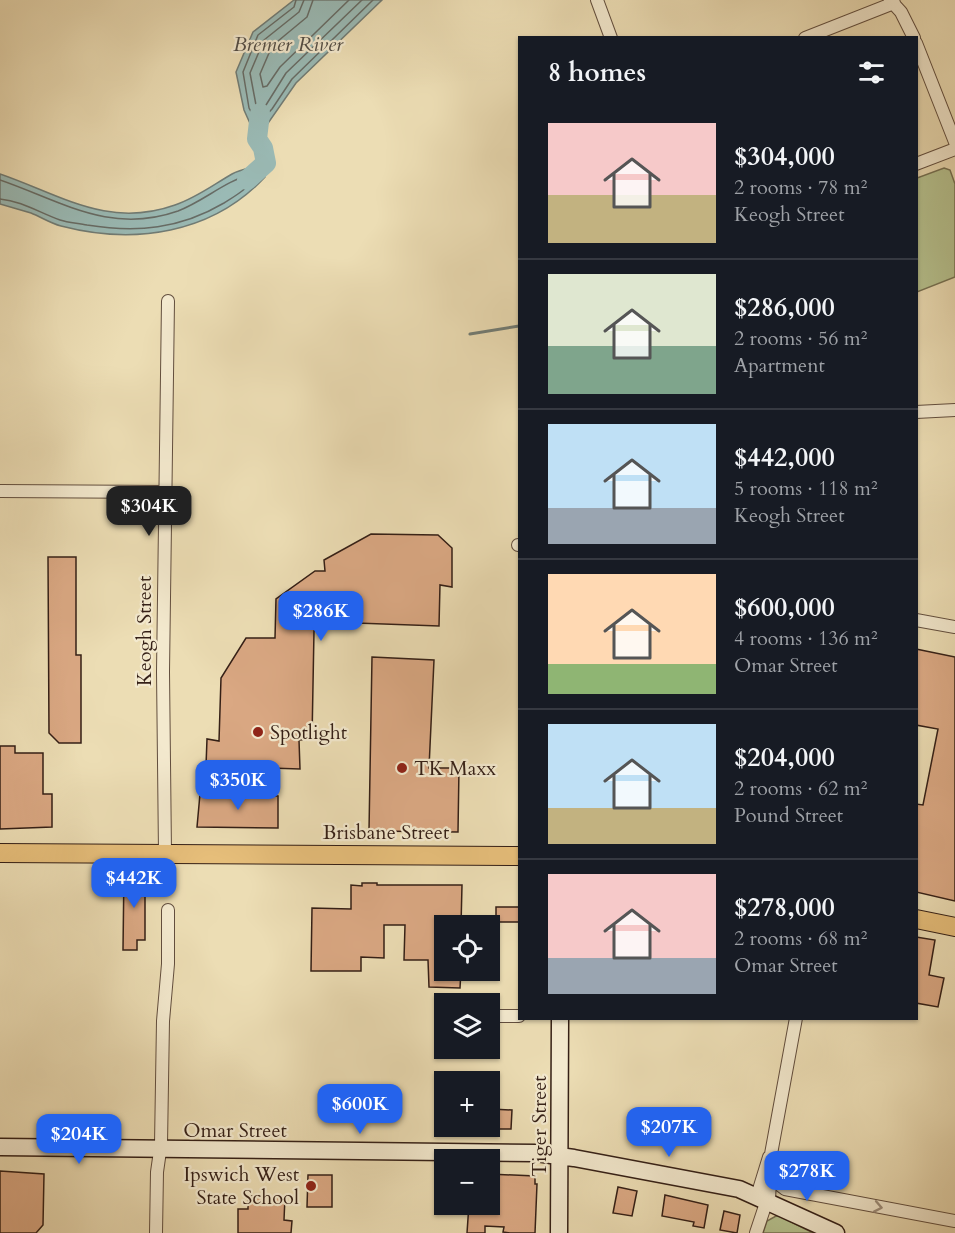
<!DOCTYPE html>
<meta charset="utf-8">
<style>
:root{--surface:#171b24;--page:#242831;--text:#f1f3f6;--muted:#9ea1a6;--line:#363941;--accent:#2563eb}
body{margin:0;font-family:Cardo,serif;background:var(--page);color:var(--text);height:100vh;display:flex;flex-direction:column;font-size:22px;white-space:nowrap}
*{box-sizing:border-box;margin:0}
p{font-size:20px;color:var(--muted)}
.icon{flex:none;width:33px;height:33px;fill:none;stroke:currentColor;stroke-width:2;stroke-linecap:round;stroke-linejoin:round}
.map{position:relative;flex:1;overflow:hidden}
.panel{position:absolute;left:518px;top:36px;width:400px;height:984px;display:flex;flex-direction:column;background:var(--surface);border-radius:0px;box-shadow:0 2px 4px #0004}
.panel>*{flex:none}
.buttons{position:absolute;left:434px;top:915px;display:grid;gap:12px}
.buttons a{display:grid;place-items:center;width:66px;height:66px;border-radius:0px;background:var(--surface);box-shadow:0 2px 4px #0004;font-size:30px}
.price{position:absolute;translate:-50% -51px;padding:0 14px;border-radius:12px;background:var(--accent);color:#fff;font-size:20px;line-height:39px;filter:drop-shadow(0 2px 3px #0008)}
.price::after{content:'';position:absolute;left:50%;top:36px;width:18px;height:14px;margin-left:-9px;background:inherit;clip-path:polygon(0 0,100% 0,50% 100%)}
.price.selected{background:#222;color:#fff}
ul{padding:0;list-style:none}
li{display:flex;align-items:center;gap:18px;height:150px;padding:0 30px}
li+li{border-top:2px solid var(--line)}
li span{display:grid;place-items:center;flex:none;width:168px;height:120px;border-radius:0px;color:#555}
li>.icon{margin-inline-start:auto}
span .icon{width:72px;height:72px;fill:#fffc;stroke-width:1}
li b{font-size:26px}
h2{display:flex;justify-content:space-between;align-items:center;height:72px;padding:0 30px;font-size:26px}
.map>svg:first-child{display:block}
</style>
<div class="map">
<svg width="955" height="1233" viewBox="0 0 955 1233">
<rect width="100%" height="100%" fill="#ecddb4"/>
<filter id="stains"><feTurbulence type="fractalNoise" baseFrequency=".00333" numOctaves="4"/><feColorMatrix values="0 0 0 0 .2 0 0 0 0 .09 0 0 0 0 .02 0 0 0 .5 -.17"/></filter>
<radialGradient id="worn" r=".72"><stop offset=".6" stop-color="#630" stop-opacity="0"/><stop offset="1" stop-color="#630" stop-opacity=".3"/></radialGradient>
<!-- green -->
<path fill="#b6c28f" stroke="#757052" stroke-width="1.5" d="M 944,168 L 950,170 L 955,184 L 955,277 L 917,292 L 917,178 Z
M 776,1216 L 780,1216 L 813,1233 L 763,1233 L 767,1221 Z"/>
<!-- water -->
<path fill="#9abab5" stroke="#717c75" stroke-width="1.5" d="M 294,0 L 382,0 L 296,83 L 257,139 L 244,110 L 236,72 L 253,32 Z
M 266,163 L 265,177 C 212,234 134,245 61,226 C 50,223 41,217 31,213 C 21,210 10,207 0,204 L 0,174 C 61,195 108,229 175,205 C 196,198 213,185 232,174 C 241,169 255,167 266,163 Z"/>
<g fill="none" stroke-linecap="round" stroke-linejoin="round">
<!-- shore -->
<path stroke="#676c66" stroke-width="1.5" d="M 296,0 L 294,7 L 258,35 L 243,72 L 249,108 L 258,124 L 272,109 L 292,79 L 373,0
M 304,0 L 299,12 L 264,40 L 250,73 L 256,105 L 259,110 L 266,105 L 286,73 L 362,0
M 313,0 L 307,17 L 272,46 L 260,74 L 263,87 L 267,86 L 280,67 L 349,0
M 0,180 C 61,201 110,235 178,211 C 204,201 225,181 252,174 L 255,177 C 249,188 235,196 224,203 C 180,229 137,233 87,225 C 79,223 69,223 60,220 C 40,213 22,201 0,199"/>
<!-- stream -->
<path stroke="#717c75" stroke-width="3" d="M 470,334 L 519,326"/>
<!-- river -->
<path stroke="#9abab5" stroke-width="20" d="M 247,180 L 266,163 L 263,148 L 257,139 L 260,113"/>
</g>
<!-- building -->
<path fill="#daa883" stroke="#341f16" stroke-width="1.5" d="M 371,534 L 438,535 L 452,548 L 452,587 L 440,585 L 439,626 L 328,622 L 314,631 L 312,739 L 299,740 L 300,769 L 206,766 L 207,739 L 219,741 L 221,678 L 246,638 L 275,638 L 276,599 L 315,571 L 325,571 L 324,560 Z
M 48,557 L 76,557 L 76,655 L 81,655 L 81,743 L 59,743 L 49,733 Z
M 916,649 L 955,657 L 955,901 L 916,892 L 916,804 L 923,805 L 938,729 L 916,725 Z
M 372,657 L 434,660 L 429,768 L 459,768 L 458,832 L 369,831 Z
M 0,746 L 15,746 L 15,753 L 43,753 L 43,794 L 52,794 L 52,827 L 0,829 Z
M 200,794 L 278,796 L 278,828 L 197,827 Z
M 124,870 L 145,870 L 145,940 L 137,940 L 137,950 L 123,950 Z
M 362,883 L 377,883 L 377,885 L 462,885 L 461,926 L 444,926 L 444,970 L 461,970 L 460,988 L 429,987 L 428,960 L 404,960 L 405,925 L 384,925 L 384,958 L 361,957 L 361,971 L 311,971 L 312,908 L 351,909 L 351,885 L 362,886 Z
M 496,907 L 519,907 L 519,922 L 496,922 Z
M 916,937 L 935,940 L 929,975 L 944,978 L 938,1007 L 916,1003 Z
M 491,1109 L 512,1110 L 511,1129 L 490,1129 Z
M 0,1171 L 44,1174 L 43,1225 L 36,1233 L 0,1233 Z
M 489,1174 L 535,1176 L 535,1184 L 537,1184 L 535,1233 L 510,1233 L 503,1232 L 504,1227 L 485,1226 L 485,1233 L 467,1233 L 469,1204 L 489,1204 Z
M 308,1175 L 332,1175 L 332,1207 L 307,1207 Z
M 618,1187 L 637,1191 L 632,1216 L 613,1213 Z
M 665,1195 L 708,1205 L 704,1228 L 693,1226 L 694,1222 L 662,1216 Z
M 248,1196 L 285,1197 L 284,1220 L 292,1221 L 291,1233 L 238,1233 L 238,1209 L 248,1209 Z
M 724,1211 L 740,1215 L 737,1233 L 720,1230 Z"/>
<g fill="none" stroke-linecap="round" stroke-linejoin="round">
<!-- street casing -->
<g stroke="#624e3e" stroke-width="14">
<path id="street" d="M 597,0 L 611,38
M 890,0 L 901,12 L 914,38
M 805,38 L 894,3
M 916,43 L 955,142
M 916,164 L 955,149
M 916,412 L 955,410
M 0,491 L 164,492
M 518,545 L 519,545
M 916,620 L 955,627
M 165,853 L 163,672 L 168,301
M 498,1016 L 519,1016
M 771,1168 L 776,1182 L 785,1189 L 955,1221
M 757,1196 L 769,1157
M 769,1201 L 771,1154 L 796,1018
M 156,1233 L 157,1172 L 161,1144 L 163,1021 L 168,964 L 168,910
M 756,1233 L 767,1200"/>
</g>
<!-- secondary casing -->
<g stroke="#341f16" stroke-width="19">
<path id="secondary" d="M 0,1147 L 536,1153 L 574,1158 L 739,1189 L 836,1233
M 559,1233 L 560,1018"/>
</g>
<!-- primary casing -->
<g stroke="#341f16" stroke-width="20">
<path id="primary" d="M 0,853 L 519,856
M 916,919 L 955,927"/>
</g>
<!-- street -->
<use href="#street" stroke="#f3e9ce" stroke-width="12"/>
<!-- secondary -->
<use href="#secondary" stroke="#f3e9ce" stroke-width="16"/>
<!-- primary -->
<use href="#primary" stroke="#e6be7a" stroke-width="18"/>
</g>
<!-- one-way arrows -->
<defs><path id="oneway-chevron" d="M-2-3.5L2.5 0L-2 3.5" fill="none" stroke-width="1.6" stroke-linecap="round" stroke-linejoin="round" transform="scale(1.5)"/></defs>
<use stroke="#9d8e7b" href="#oneway-chevron" transform="translate(878 1207) rotate(11)"/>
<!-- markers -->
<g fill="#8f2418" stroke="#f3e9ce" stroke-width="2">
<circle cx="258" cy="732" r="6"/>
<circle cx="402" cy="768" r="6"/>
<circle cx="311" cy="1186" r="6"/>
</g>
<g text-anchor="middle" stroke-width="4.5" stroke-linejoin="round" paint-order="stroke">
<!-- street labels -->
<g font-size="20" fill="#341f16" stroke="#f3e9ce">
<text transform="translate(144 631) rotate(-90)" y="7">Keogh Street</text>
<text x="386" y="839">Brisbane Street</text>
<text transform="translate(539 1126) rotate(-90)" y="7">Tiger Street</text>
<text x="235" y="1137">Omar Street</text>
</g>
<!-- poi labels -->
<g font-size="20" fill="#341f16" stroke="#f3e9ce" text-anchor="start">
<text x="270" y="739">Spotlight</text>
<text x="414" y="775">TK Maxx</text>
<text x="299" y="1181" text-anchor="end">Ipswich West<tspan x="299" dy="23">State School</tspan></text>
</g>
<!-- water labels -->
<g font-size="21" font-style="italic" fill="#534e46" stroke="#f3e9ce">
<text x="288" y="51">Bremer River</text>
</g>
</g>
<rect width="100%" height="100%" filter="url(#stains)"/>
<rect width="100%" height="100%" fill="url(#worn)"/>
</svg>
<div class="buttons">
<a><svg class="icon" aria-label="locate" viewBox="0 0 24 24"><circle cx="12" cy="12" r="6"/><path d="M12 2v4M12 18v4M2 12h4M18 12h4"/></svg></a>
<a><svg class="icon" aria-label="layers" viewBox="0 0 24 24"><path d="M12 4l9 5-9 5-9-5zM3 14l9 5 9-5"/></svg></a>
<a>+</a>
<a>−</a>
</div>
<b class="price selected" style="left:149px;top:537px">$304K</b>
<b class="price" style="left:321px;top:642px">$286K</b>
<b class="price" style="left:238px;top:811px">$350K</b>
<b class="price" style="left:134px;top:909px">$442K</b>
<b class="price" style="left:360px;top:1135px">$600K</b>
<b class="price" style="left:669px;top:1158px">$207K</b>
<b class="price" style="left:79px;top:1165px">$204K</b>
<b class="price" style="left:807px;top:1202px">$278K</b>
<section class="panel">
<h2>8 homes<svg class="icon" aria-label="filters" viewBox="0 0 24 24"><path d="M4 7h16M4 17h16"/><circle cx="9" cy="7" r="2"/><circle cx="15" cy="17" r="2"/></svg></h2>
<ul>
<li><span style="background:linear-gradient(#f6c9c9 60%,#c2b280 0)"><svg class="icon" aria-label="home" viewBox="0 0 24 24"><path d="M3 11l9-7 9 7M6 9v11h12V9"/></svg></span><div><b>$304,000</b><p>2 rooms · 78 m²</p><p>Keogh Street</p></div></li>
<li><span style="background:linear-gradient(#dfe7d0 60%,#7fa58c 0)"><svg class="icon" aria-label="home" viewBox="0 0 24 24"><path d="M3 11l9-7 9 7M6 9v11h12V9"/></svg></span><div><b>$286,000</b><p>2 rooms · 56 m²</p><p>Apartment</p></div></li>
<li><span style="background:linear-gradient(#bfe0f5 70%,#9aa5b1 0)"><svg class="icon" aria-label="home" viewBox="0 0 24 24"><path d="M3 11l9-7 9 7M6 9v11h12V9"/></svg></span><div><b>$442,000</b><p>5 rooms · 118 m²</p><p>Keogh Street</p></div></li>
<li><span style="background:linear-gradient(#ffd9b3 75%,#8fb573 0)"><svg class="icon" aria-label="home" viewBox="0 0 24 24"><path d="M3 11l9-7 9 7M6 9v11h12V9"/></svg></span><div><b>$600,000</b><p>4 rooms · 136 m²</p><p>Omar Street</p></div></li>
<li><span style="background:linear-gradient(#bfe0f5 70%,#c2b280 0)"><svg class="icon" aria-label="home" viewBox="0 0 24 24"><path d="M3 11l9-7 9 7M6 9v11h12V9"/></svg></span><div><b>$204,000</b><p>2 rooms · 62 m²</p><p>Pound Street</p></div></li>
<li><span style="background:linear-gradient(#f6c9c9 70%,#9aa5b1 0)"><svg class="icon" aria-label="home" viewBox="0 0 24 24"><path d="M3 11l9-7 9 7M6 9v11h12V9"/></svg></span><div><b>$278,000</b><p>2 rooms · 68 m²</p><p>Omar Street</p></div></li>
</ul>
</section>
</div>
